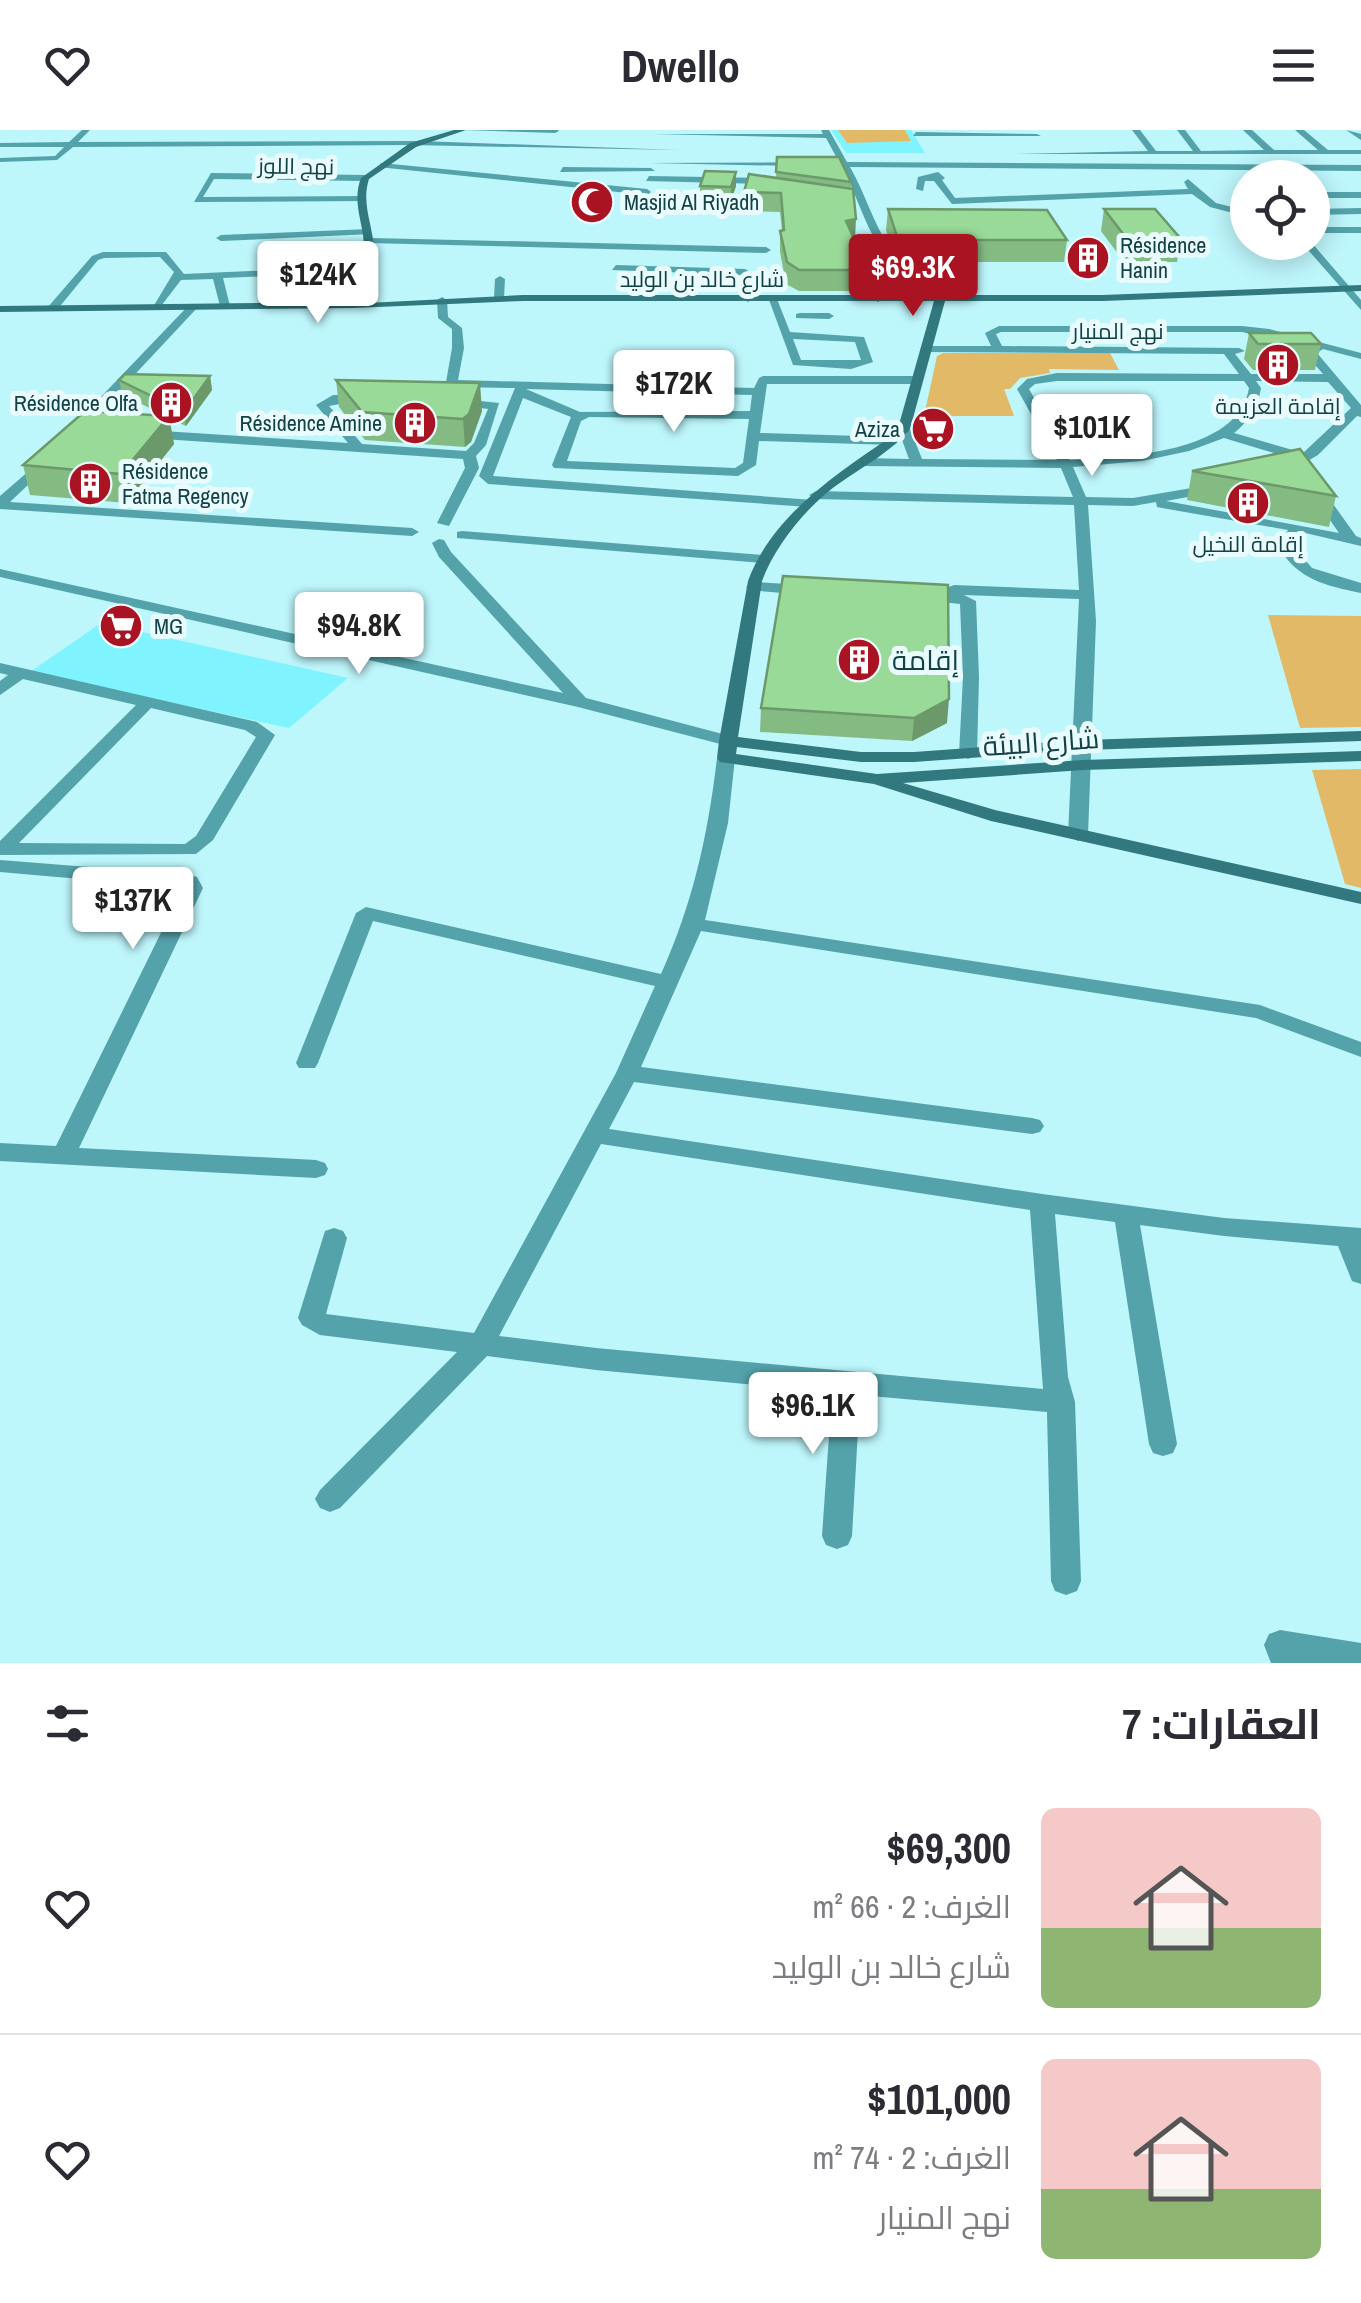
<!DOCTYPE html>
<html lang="ar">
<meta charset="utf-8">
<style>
:root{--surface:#fff;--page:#f7f7f7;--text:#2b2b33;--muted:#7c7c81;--line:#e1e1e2;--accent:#a91322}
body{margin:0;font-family:"Archivo Narrow",Cairo,sans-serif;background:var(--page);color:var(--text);direction:rtl;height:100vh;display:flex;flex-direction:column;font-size:38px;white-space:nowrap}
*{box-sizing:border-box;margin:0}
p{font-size:32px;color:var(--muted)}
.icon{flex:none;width:55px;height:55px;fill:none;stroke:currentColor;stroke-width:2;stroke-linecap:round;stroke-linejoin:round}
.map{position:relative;height:1533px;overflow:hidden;direction:ltr}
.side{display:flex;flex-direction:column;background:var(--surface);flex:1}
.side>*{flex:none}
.fabs{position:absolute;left:1230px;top:30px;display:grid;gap:20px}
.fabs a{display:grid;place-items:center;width:100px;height:100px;border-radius:50%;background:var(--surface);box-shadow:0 5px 25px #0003;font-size:50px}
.price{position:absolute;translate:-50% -85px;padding:0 22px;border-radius:10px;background:#fff;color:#222;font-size:32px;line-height:65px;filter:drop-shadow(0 2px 5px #0008)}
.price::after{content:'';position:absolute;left:50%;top:60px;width:30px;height:22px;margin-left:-15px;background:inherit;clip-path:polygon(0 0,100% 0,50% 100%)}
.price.current{background:var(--accent);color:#fff}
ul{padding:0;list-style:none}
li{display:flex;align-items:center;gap:30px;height:250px;padding:0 40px}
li+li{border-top:2px solid var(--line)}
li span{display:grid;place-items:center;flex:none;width:280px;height:200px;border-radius:15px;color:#555}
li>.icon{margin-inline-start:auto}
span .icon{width:120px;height:120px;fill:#fffc;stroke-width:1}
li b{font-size:42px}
h2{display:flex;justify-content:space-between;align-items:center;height:120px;padding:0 40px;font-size:42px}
header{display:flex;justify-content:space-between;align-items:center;height:130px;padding:0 40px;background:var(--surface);font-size:45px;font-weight:800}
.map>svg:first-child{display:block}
</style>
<header><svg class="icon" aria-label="menu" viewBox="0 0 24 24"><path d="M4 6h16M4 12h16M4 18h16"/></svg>Dwello<svg class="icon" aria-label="heart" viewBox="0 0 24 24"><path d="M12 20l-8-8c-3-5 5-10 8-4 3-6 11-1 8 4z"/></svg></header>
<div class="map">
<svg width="1361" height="1533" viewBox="0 0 1361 1533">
<rect width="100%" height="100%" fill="#bdf6fb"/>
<!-- built -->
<path fill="#7ff3fe" d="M 831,0 L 911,0 L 925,23 L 846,23 Z
M 101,493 L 348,548 L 289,598 L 30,542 Z"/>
<!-- green -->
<path fill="#e2ba67" d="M 838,0 L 905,0 L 911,11 L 847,13 Z
M 943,223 L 1110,223 L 1119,240 L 1049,239 L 1050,243 L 1020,248 L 1010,259 L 1004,259 L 1014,286 L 924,286 L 937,226 Z
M 1268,485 L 1361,486 L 1361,597 L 1300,598 Z
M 1361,639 L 1361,758 L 1345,754 L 1312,640 Z"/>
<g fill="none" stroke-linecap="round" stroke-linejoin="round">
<!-- street -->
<path fill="#54a2aa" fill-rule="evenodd" d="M 82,0 L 90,0 L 78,12 L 419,11 L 678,20 L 409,15 L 73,17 L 57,30 L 0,32 L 0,28 L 55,26 L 64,17 L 0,17 L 0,13 L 69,12 Z
M 464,0 L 558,0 L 559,1 L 555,3 Z
M 821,0 L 829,0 L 847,32 L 1361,35 L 1361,41 L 850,37 C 865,63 873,93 890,118 L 883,169 L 878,172 L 873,169 L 880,118 C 864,93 856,63 842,37 L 648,33 L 839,32 L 826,8 L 653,4 L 823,4 Z
M 1132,0 L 1140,0 L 1156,21 L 1193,21 L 1177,0 L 1185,0 L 1201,21 L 1264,20 L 1243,0 L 1252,0 L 1274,20 L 1318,20 L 1295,0 L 1304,0 L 1328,20 L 1361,20 L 1361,24 L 1013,24 L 1148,21 Z
M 1346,0 L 1361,4 L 1361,10 Z
M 916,2 L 1037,4 L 1041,6 L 913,6 Z
M 381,33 L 647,59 L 651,62 L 647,65 L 378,37 Z
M 563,37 L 651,38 L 655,41 L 560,42 Z
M 938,42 L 945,48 L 942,50 L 955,68 L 1188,59 L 1184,52 L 1188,49 L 1216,73 L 1248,81 L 1248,87 L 1210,77 L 1192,64 L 952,74 L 934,51 L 925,51 L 923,61 L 916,59 L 918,47 Z
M 211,43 L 365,45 L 369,48 L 365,51 L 214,49 L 203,67 L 364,66 L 361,71 L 194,72 Z
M 649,46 L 766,48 L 770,51 L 766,54 L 646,51 Z
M 1312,62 L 1361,62 L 1361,68 L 1312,68 Z
M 1236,63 L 1248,63 L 1248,69 L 1233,68 Z
M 1361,78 L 1361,84 L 1312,85 L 1312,79 Z
M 1312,97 L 1361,97 L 1361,103 L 1312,103 Z
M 369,99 L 372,104 L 221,111 L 216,108 L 221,105 Z
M 371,108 L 766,117 L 771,120 L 766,123 L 368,113 Z
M 1301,112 L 1311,112 L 1361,170 L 1361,180 Z
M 103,122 L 166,122 L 184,144 L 366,136 L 371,139 L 366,142 L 223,148 L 230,176 L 225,179 L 220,176 L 213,149 L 181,150 L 158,180 L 153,177 L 174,142 L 160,127 L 104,128 L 98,130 L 56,181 L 48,181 L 48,177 L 92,126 Z
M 616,135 L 745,139 L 754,144 L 753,169 L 748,172 L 743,169 L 743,145 L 612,140 Z
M 500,146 L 505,149 L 504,168 L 499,171 L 494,168 L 495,149 Z
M 442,167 L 447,170 L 448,187 L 462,198 L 464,218 L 458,250 L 754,258 L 759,248 L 763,246 L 917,246 L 923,250 L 917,254 L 767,254 L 760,303 L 893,307 L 899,311 L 893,315 L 759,311 L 756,335 L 738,346 L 554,338 L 552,335 L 571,287 L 523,268 L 493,346 L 813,370 L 815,373 L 808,377 L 488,354 L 479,346 L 515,258 L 456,257 L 446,252 L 452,218 L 452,199 L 438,188 L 437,170 ZM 526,259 L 752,265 L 750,281 L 580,282 ZM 589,287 L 749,289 L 743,333 L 735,338 L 567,331 L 581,291 Z
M 768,167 L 777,169 L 790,202 L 864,207 L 873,232 L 851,239 L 793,235 ZM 793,209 L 855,212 L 861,230 L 801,230 Z
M 189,175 L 198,177 L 81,302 L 73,302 L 73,296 Z
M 800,183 L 829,183 L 834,186 L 829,189 L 796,188 L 796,184 Z
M 999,196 L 1242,196 L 1269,199 L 1361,223 L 1361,229 L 1323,219 L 1317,223 L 1361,275 L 1361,287 L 1357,286 L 1318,325 L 1287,343 L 1275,340 L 1294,329 L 1224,308 L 1189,321 L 1142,331 L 1073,337 L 1086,367 L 1133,368 L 1215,354 L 1222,358 L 1220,361 L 1166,371 L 1339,403 L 1309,360 L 1316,356 L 1321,357 L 1356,406 L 1361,408 L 1361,416 L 1301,402 L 1293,416 L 1312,438 L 1361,453 L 1361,463 C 1327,456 1295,449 1279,416 L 1288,400 L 1162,378 L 1157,377 L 1156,372 L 1133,376 L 1088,375 L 1096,491 L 1088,705 L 1078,711 L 1068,705 L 1079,469 L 964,465 L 976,471 L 979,547 L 977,624 L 968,629 L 959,624 L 963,547 L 960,474 L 924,470 L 916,465 L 924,460 L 947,461 L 949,457 L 954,455 L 1079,460 L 1074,375 L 816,369 L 809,365 L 816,361 L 1073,367 L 1061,338 L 863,336 L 856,332 L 863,328 L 909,329 L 898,299 L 904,295 L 910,299 L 922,329 L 1057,330 L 1017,259 L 1027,249 L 1057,243 L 1239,244 L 1224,224 L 926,222 L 920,219 L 926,216 L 991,216 L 985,203 ZM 1001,202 L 1242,202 L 1312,217 L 1304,222 L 1323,244 L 1251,244 L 1235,224 L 1245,221 L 1239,218 L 1002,216 L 996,204 ZM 1057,251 L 1244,251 L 1249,258 C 1238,324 1123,327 1070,330 L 1029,259 L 1035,254 ZM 1256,251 L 1328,252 L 1351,278 L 1303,323 L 1234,303 C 1249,291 1258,277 1261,258 Z
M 333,265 L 361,265 L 367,269 L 329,276 L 362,314 L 466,321 L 474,313 L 488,279 L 451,274 L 451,268 L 499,273 L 486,315 L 476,326 L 479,338 L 449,396 L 437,393 L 465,338 L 463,329 L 147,308 L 141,304 L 147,300 L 348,313 L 316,275 Z
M 46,326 L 53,330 L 51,333 L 10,372 L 412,398 L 419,402 L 412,406 L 0,379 L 0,366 Z
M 462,401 L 763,425 L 770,429 L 763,433 L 457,408 L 457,402 Z
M 439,409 L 444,410 L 451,422 L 586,568 L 734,607 L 737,611 L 728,616 L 578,577 L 0,447 L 0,439 L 563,563 L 439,427 L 432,413 Z
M 754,452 L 805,455 L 813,460 L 805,465 L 749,460 L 746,457 Z
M 0,533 L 257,592 L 275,605 L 213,710 L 196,724 L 0,725 L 0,711 L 136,575 L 23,549 L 0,565 L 0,551 L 8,545 L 0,543 ZM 151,578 L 245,600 L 256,607 L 196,706 L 185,714 L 19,713 Z
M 726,623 L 735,628 L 728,693 L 705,790 L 1260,875 L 1361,912 L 1361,927 L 1256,888 L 701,801 L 641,937 L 1032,988 L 1040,990 L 1044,996 L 1040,1002 L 1032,1004 L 634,952 L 609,999 L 1042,1064 L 1224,1088 L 1361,1098 L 1361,1154 L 1352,1151 L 1338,1116 L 1224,1106 L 1140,1095 L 1177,1314 L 1173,1323 L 1163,1326 L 1153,1323 L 1149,1314 L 1115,1092 L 1055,1084 L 1068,1247 L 1075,1272 L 1081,1451 L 1077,1461 L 1066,1465 L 1055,1461 L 1051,1451 L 1047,1282 L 860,1265 L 852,1406 L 848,1415 L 837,1419 L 826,1415 L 822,1406 L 832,1262 L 596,1240 L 487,1226 L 340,1378 L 330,1382 L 320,1378 L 315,1369 L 320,1360 L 457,1222 L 320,1205 L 302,1195 L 298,1188 L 325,1101 L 334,1098 L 343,1101 L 347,1108 L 326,1184 L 474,1203 L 616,943 L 655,856 L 373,791 L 318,933 L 315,938 L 299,938 L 296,933 L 356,783 L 366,777 L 661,844 C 693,773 708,705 717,628 ZM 601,1014 L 1030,1080 L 1043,1259 L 596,1218 L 499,1206 Z
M 0,730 L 190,745 L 197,747 L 203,758 L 79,1018 L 316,1030 L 325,1033 L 328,1039 L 325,1045 L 316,1048 L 0,1031 L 0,1013 L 56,1016 L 183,758 L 0,742 Z
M 1280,1500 L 1361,1513 L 1361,1533 L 1271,1533 L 1264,1515 L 1269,1504 Z"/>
<!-- secondary -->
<path fill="#31787f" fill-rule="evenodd" d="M 454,0 L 466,0 L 416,17 L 369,49 C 359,79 380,106 372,135 C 368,150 352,164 348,174 L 523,165 L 1103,165 L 1361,155 L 1361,161 L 1103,171 L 945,171 L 910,299 C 886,328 850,342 822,367 C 798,388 773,421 762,451 L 738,607 L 861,622 L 914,622 L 1083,610 L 1361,601 L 1361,611 L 1083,620 L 914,632 L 861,632 L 737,617 L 736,624 L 877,644 L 1083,630 L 1361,621 L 1361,631 L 1083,640 L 903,653 L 995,680 L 1361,762 L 1361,774 L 991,691 L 874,654 L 720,632 L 717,628 L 719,611 L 748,451 C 772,386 834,346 889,308 L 898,298 L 934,171 L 523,171 L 353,178 L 0,182 L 0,176 L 340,172 C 346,155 363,143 364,121 C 365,95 351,74 361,48 L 410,13 Z"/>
</g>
<!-- wall -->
<path fill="#84bb83" d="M 777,27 L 851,52 L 855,111 L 855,122 L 860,140 L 858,161 L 799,161 L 786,154 L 780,122 L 780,101 L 782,101 L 780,82 L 743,81 L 744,62 L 776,48 Z
M 736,42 L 736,56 L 731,71 L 700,70 L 700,56 Z
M 888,79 L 1067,110 L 1064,132 L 926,132 L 925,157 L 904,156 L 886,100 Z
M 1104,79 L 1181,109 L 1177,132 L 1124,132 L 1101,101 Z
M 1249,203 L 1321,214 L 1315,240 L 1253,240 L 1244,229 Z
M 210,246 L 212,260 L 186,296 L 169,288 L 174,314 L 127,373 L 30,365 L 23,335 L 165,286 L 122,264 L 119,250 Z
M 336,250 L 482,281 L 471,312 L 465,317 L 365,310 L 339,277 Z
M 1192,341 L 1336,366 L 1329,397 L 1187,370 Z
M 783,446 L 947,593 L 912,611 L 760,602 L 761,578 Z"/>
<!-- shaded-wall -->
<path fill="#6b996a" d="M 736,42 L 736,56 L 731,71 L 731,57 Z
M 856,89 L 855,109 L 846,91 Z
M 210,246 L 212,260 L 186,296 L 184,282 Z
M 480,253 L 482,281 L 471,312 L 465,317 L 463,289 Z
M 169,286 L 174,314 L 127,373 L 121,344 Z
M 949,569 L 947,593 L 912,611 L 914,588 Z"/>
<!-- building -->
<path fill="#99da98" stroke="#6b996a" stroke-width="2.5" d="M 777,27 L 839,27 L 851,52 L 776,42 Z
M 705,41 L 736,42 L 731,57 L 700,56 Z
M 749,44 L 853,59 L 856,89 L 846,91 L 855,111 L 852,112 L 860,140 L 799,140 L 787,132 L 780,101 L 784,100 L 781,63 L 744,62 Z
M 888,79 L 1047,80 L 1067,110 L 921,110 L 927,134 L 906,134 Z
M 1104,79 L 1155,79 L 1181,109 L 1127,109 Z
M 1249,203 L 1311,203 L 1321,214 L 1258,214 Z
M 125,244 L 210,246 L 184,282 L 119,250 Z
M 336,250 L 480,253 L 469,284 L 463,289 L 362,282 Z
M 85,281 L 169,286 L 121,344 L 23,335 Z
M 1300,319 L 1336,366 L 1192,341 Z
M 783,446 L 948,455 L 949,569 L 914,588 L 761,578 Z"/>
<!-- icons -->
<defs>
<g id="mosque-disc" transform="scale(2.25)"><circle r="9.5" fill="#a91322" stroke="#e9fbfd"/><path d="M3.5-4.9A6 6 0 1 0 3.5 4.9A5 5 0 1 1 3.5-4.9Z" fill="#fff"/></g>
<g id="building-disc" transform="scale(2.25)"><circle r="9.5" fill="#a91322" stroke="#e9fbfd"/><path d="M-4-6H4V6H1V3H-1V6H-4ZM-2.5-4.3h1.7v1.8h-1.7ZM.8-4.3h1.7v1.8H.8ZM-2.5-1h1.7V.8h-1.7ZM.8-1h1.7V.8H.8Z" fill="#fff"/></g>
<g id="supermarket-disc" transform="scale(2.25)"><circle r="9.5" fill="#a91322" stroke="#e9fbfd"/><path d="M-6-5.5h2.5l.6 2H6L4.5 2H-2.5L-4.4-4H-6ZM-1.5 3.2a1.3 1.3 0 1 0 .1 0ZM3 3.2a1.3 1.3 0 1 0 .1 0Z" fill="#fff"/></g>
</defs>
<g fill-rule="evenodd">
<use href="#mosque-disc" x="592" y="72"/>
<use href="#building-disc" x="1088" y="128"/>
<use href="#building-disc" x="1278" y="235"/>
<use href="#building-disc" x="171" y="273"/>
<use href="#building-disc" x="415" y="293"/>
<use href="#supermarket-disc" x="933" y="299"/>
<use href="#building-disc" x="90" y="354"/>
<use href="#building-disc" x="1248" y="373"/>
<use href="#supermarket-disc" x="121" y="496"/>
<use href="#building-disc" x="859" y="530"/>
</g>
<g text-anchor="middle" stroke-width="10" stroke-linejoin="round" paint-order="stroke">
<!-- far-street labels -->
<g font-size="22" fill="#144145" stroke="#e9fbfd">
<text transform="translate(296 36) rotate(1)" y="8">نهج اللوز</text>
<text x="702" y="157">شارع خالد بن الوليد</text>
<text x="1118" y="209">نهج المنيار</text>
</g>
<!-- far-poi labels -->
<g font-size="22" fill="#144145" stroke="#e9fbfd" text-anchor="start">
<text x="624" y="80">Masjid Al Riyadh</text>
<text x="1120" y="123">Résidence<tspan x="1120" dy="25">Hanin</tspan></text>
<text x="138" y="281" text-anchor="end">Résidence Olfa</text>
<text x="1278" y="284" text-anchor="middle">إقامة العزيمة</text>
<text x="382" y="301" text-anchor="end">Résidence Amine</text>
<text x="900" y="307" text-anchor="end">Aziza</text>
<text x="122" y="349">Résidence<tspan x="122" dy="25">Fatma Regency</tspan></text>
<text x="1248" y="422" text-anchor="middle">إقامة النخيل</text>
<text x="154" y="504">MG</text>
</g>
<!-- poi labels -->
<g font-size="28" fill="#144145" stroke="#e9fbfd" text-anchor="start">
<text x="892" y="540">إقامة</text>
</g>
<!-- street labels -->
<g font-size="28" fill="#144145" stroke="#e9fbfd">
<text transform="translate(1041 612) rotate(-4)" y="10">شارع البيئة</text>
</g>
</g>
</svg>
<div class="fabs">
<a><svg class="icon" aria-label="locate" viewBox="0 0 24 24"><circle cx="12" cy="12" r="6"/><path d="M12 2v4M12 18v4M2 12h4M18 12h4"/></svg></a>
</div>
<b class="price current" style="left:913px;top:189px">$69.3K</b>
<b class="price" style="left:318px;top:196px">$124K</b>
<b class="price" style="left:674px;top:305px">$172K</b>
<b class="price" style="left:1092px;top:349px">$101K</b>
<b class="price" style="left:359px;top:547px">$94.8K</b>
<b class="price" style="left:133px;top:822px">$137K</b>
<b class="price" style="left:813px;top:1327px">$96.1K</b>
</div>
<section class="side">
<h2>العقارات: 7<svg class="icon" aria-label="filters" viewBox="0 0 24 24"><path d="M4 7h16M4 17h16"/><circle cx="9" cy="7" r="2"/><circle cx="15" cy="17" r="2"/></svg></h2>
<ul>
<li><span style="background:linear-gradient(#f6c9c9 60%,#8fb573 0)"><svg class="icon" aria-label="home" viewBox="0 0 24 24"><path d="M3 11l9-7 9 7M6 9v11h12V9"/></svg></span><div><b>$69,300</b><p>الغرف: 2 · 66 m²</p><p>شارع خالد بن الوليد</p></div><svg class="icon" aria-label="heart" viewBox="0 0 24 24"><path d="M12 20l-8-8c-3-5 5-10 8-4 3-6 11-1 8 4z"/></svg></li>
<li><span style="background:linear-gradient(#f6c9c9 65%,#8fb573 0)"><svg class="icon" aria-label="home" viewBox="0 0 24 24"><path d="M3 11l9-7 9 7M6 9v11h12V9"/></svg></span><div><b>$101,000</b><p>الغرف: 2 · 74 m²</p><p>نهج المنيار</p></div><svg class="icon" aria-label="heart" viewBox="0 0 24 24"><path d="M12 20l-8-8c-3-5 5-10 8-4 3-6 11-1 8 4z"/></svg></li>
</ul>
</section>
